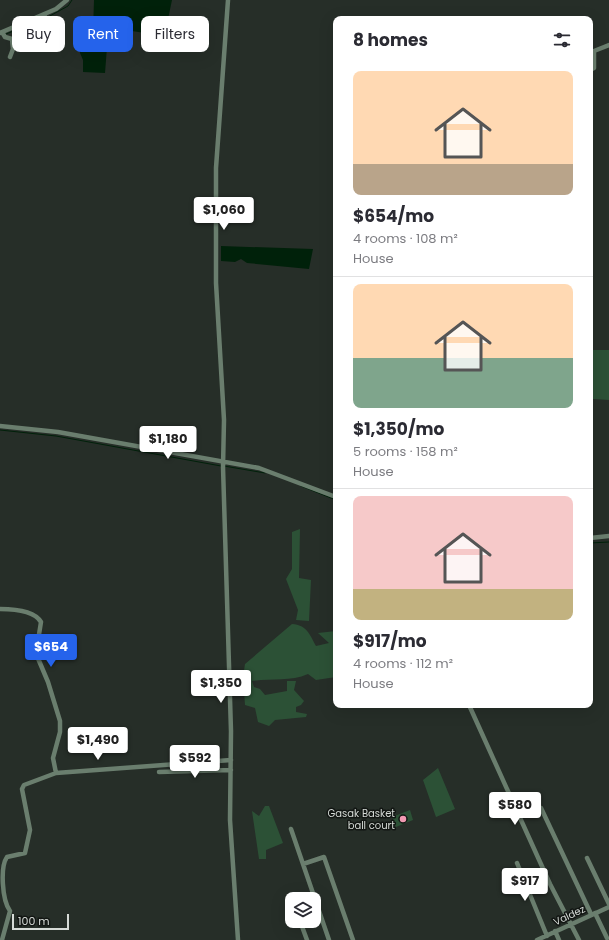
<!DOCTYPE html>
<meta charset="utf-8">
<style>
:root{--surface:#fff;--page:#f7f7f7;--text:#2b2b33;--muted:#7c7c81;--line:#e1e1e2;--accent:#2563eb}
body{margin:0;font-family:Poppins,sans-serif;background:var(--page);color:var(--text);height:100vh;display:flex;flex-direction:column;font-size:15px;white-space:nowrap}
*{box-sizing:border-box;margin:0}
p{font-size:13px;color:var(--muted)}
.icon{flex:none;width:22px;height:22px;fill:none;stroke:currentColor;stroke-width:2;stroke-linecap:round;stroke-linejoin:round}
.map{position:relative;flex:1;overflow:hidden}
.side{position:absolute;left:333px;top:16px;width:260px;height:692px;display:flex;flex-direction:column;background:var(--surface);border-radius:8px;box-shadow:0 4px 16px #0002}
.side>*{flex:none}
.banner{position:absolute;left:12px;top:16px;width:261px;height:36px;display:flex;gap:8px}
.controls{position:absolute;left:285px;top:892px;display:grid;gap:8px}
.controls a{display:grid;place-items:center;width:36px;height:36px;border-radius:8px;background:var(--surface);box-shadow:0 4px 16px #0002;font-size:20px}
.scale{position:absolute;left:12px;bottom:10px;width:57px;box-sizing:border-box;padding-left:4px;border:2px solid #d6dbd7;border-top:0;font-size:11px;line-height:14px;white-space:nowrap;color:#d6dbd7;-webkit-text-stroke:3px #121613;paint-order:stroke}
.price{position:absolute;translate:-50% -34px;padding:0 9px;border-radius:4px;background:#fff;color:#222;font-size:13px;line-height:26px;filter:drop-shadow(0 1px 2px #0008)}
.price::after{content:'';position:absolute;left:50%;top:24px;width:12px;height:9px;margin-left:-6px;background:inherit;clip-path:polygon(0 0,100% 0,50% 100%)}
.price.selected{background:var(--accent);color:#fff}
ul{padding:0;list-style:none}
li{display:grid;align-content:center;gap:8px;height:212px;padding:0 20px}
li+li{border-top:1px solid var(--line)}
li span{display:grid;place-items:center;height:124px;border-radius:8px;color:#555}
li>.icon{margin-inline-start:auto}
span .icon{width:72px;height:72px;fill:#fffc;stroke-width:1}
li b{font-size:17px}
h2{display:flex;justify-content:space-between;align-items:center;height:48px;padding:0 20px;font-size:17px}
.pill{padding:0 14px;border-radius:8px;background:var(--surface);box-shadow:0 4px 16px #0002;font-size:14px;line-height:36px}
.pill.selected{background:var(--accent);color:#fff}
.map>svg:first-child{display:block}
</style>
<div class="map">
<svg width="609" height="940" viewBox="0 0 609 940">
<rect width="100%" height="100%" fill="#262e28"/>
<!-- green -->
<path fill="#2c5136" d="M 590,350 L 609,350 L 609,400 L 593,399 L 593,387 L 590,387 Z
M 300,529 L 299,578 L 311,580 L 309,621 L 296,620 L 298,610 L 286,579 L 292,569 L 292,532 Z
M 292,624 C 307,625 310,635 316,646 L 329,643 L 318,633 L 336,631 L 336,677 L 316,680 L 308,674 C 290,682 271,678 252,681 L 254,687 L 260,689 L 265,695 L 287,691 L 287,681 L 296,681 L 294,690 L 304,701 L 301,705 L 296,707 L 296,712 L 307,714 L 306,717 L 275,720 L 269,726 L 258,722 L 255,708 L 245,705 L 243,677 L 245,664 Z
M 438,768 L 455,809 L 436,817 L 423,780 Z
M 265,806 L 269,806 L 283,843 L 266,850 L 266,859 L 259,859 L 252,811 L 259,816 Z
M 410,810 L 413,820 L 396,827 L 392,817 Z"/>
<!-- water -->
<path fill="#00210a" d="M 94,0 L 172,0 L 168,19 L 206,25 L 203,42 L 132,31 L 127,50 L 107,47 L 105,73 L 83,72 L 83,60 L 80,53 L 81,33 L 93,31 Z
M 221,246 L 313,249 L 309,269 L 247,263 L 241,259 L 235,262 L 221,261 Z"/>
<g fill="none" stroke-linecap="round" stroke-linejoin="round">
<!-- stream -->
<path stroke="#00210a" stroke-width="1" d="M 48,17 L 68,6 L 72,0
M 6,34 L 44,19
M 0,430 L 56,436 L 221,466
M 224,466 L 265,473
M 301,486 L 336,500
M 590,543 L 609,542"/>
<!-- minor -->
<path stroke="#6a7e6e" stroke-width="4.5" d="M 228,0 L 216,168 L 216,283 L 224,420 L 223,467 L 231,731 L 230,820 L 238,940
M 44,15 L 51,26 L 48,46
M 2,32 L 5,37 L 12,39 L 13,49 L 10,57
M 0,33 L 56,9 L 67,0
M 590,70 L 594,68 L 594,51 L 609,45
M 0,426 L 58,432 L 259,468 L 336,497
M 590,538 L 609,536
M 0,609 C 12,609 34,610 41,622 L 37,647 L 37,656 L 48,682 L 60,721 L 60,732 L 53,758 L 56,773
M 469,705 L 550,884 L 579,940
M 159,772 L 231,770
M 541,808 L 591,914
M 291,829 L 329,940
M 587,858 L 609,904
M 517,863 L 547,936
M 303,864 L 324,857 L 353,940
M 292,897 L 293,899
M 595,913 L 607,938
M 300,921 L 307,940
M 555,931 L 559,940
M 2,940 L 10,911 C 2,900 0,867 7,857 L 25,853 L 30,830 L 22,789 L 24,785 L 56,773 L 231,760
M 537,940 L 609,907"/>
</g>
<!-- markers -->
<circle fill="#f19ab2" stroke="#121613" stroke-width="1.5" cx="403" cy="819" r="4"/>
<g text-anchor="middle" stroke-width="3" stroke-linejoin="round" paint-order="stroke">
<!-- poi labels -->
<g font-size="10" fill="#d6dbd7" stroke="#121613" text-anchor="end">
<text x="395" y="817">Gasak Basket<tspan x="395" dy="12">ball court</tspan></text>
</g>
<!-- street labels -->
<g font-size="10" fill="#d6dbd7" stroke="#121613">
<text transform="translate(569 915) rotate(-25)" y="4">Valdez</text>
</g>
</g>
</svg>
<div class="controls">
<a><svg class="icon" aria-label="layers" viewBox="0 0 24 24"><path d="M12 4l9 5-9 5-9-5zM3 14l9 5 9-5"/></svg></a>
</div>
<div class="scale">100 m</div>
<b class="price" style="left:224px;top:231px">$1,060</b>
<b class="price" style="left:168px;top:460px">$1,180</b>
<b class="price selected" style="left:51px;top:668px">$654</b>
<b class="price" style="left:221px;top:704px">$1,350</b>
<b class="price" style="left:98px;top:761px">$1,490</b>
<b class="price" style="left:195px;top:779px">$592</b>
<b class="price" style="left:515px;top:826px">$580</b>
<b class="price" style="left:525px;top:902px">$917</b>
<div class="banner">
<a class="pill">Buy</a>
<a class="pill selected">Rent</a>
<a class="pill">Filters</a>
</div>
<section class="side">
<h2>8 homes<svg class="icon" aria-label="filters" viewBox="0 0 24 24"><path d="M4 7h16M4 17h16"/><circle cx="9" cy="7" r="2"/><circle cx="15" cy="17" r="2"/></svg></h2>
<ul>
<li><span style="background:linear-gradient(#ffd9b3 75%,#b9a48a 0)"><svg class="icon" aria-label="home" viewBox="0 0 24 24"><path d="M3 11l9-7 9 7M6 9v11h12V9"/></svg></span><div><b>$654/mo</b><p>4 rooms · 108 m²</p><p>House</p></div></li>
<li><span style="background:linear-gradient(#ffd9b3 60%,#7fa58c 0)"><svg class="icon" aria-label="home" viewBox="0 0 24 24"><path d="M3 11l9-7 9 7M6 9v11h12V9"/></svg></span><div><b>$1,350/mo</b><p>5 rooms · 158 m²</p><p>House</p></div></li>
<li><span style="background:linear-gradient(#f6c9c9 75%,#c2b280 0)"><svg class="icon" aria-label="home" viewBox="0 0 24 24"><path d="M3 11l9-7 9 7M6 9v11h12V9"/></svg></span><div><b>$917/mo</b><p>4 rooms · 112 m²</p><p>House</p></div></li>
</ul>
</section>
</div>
